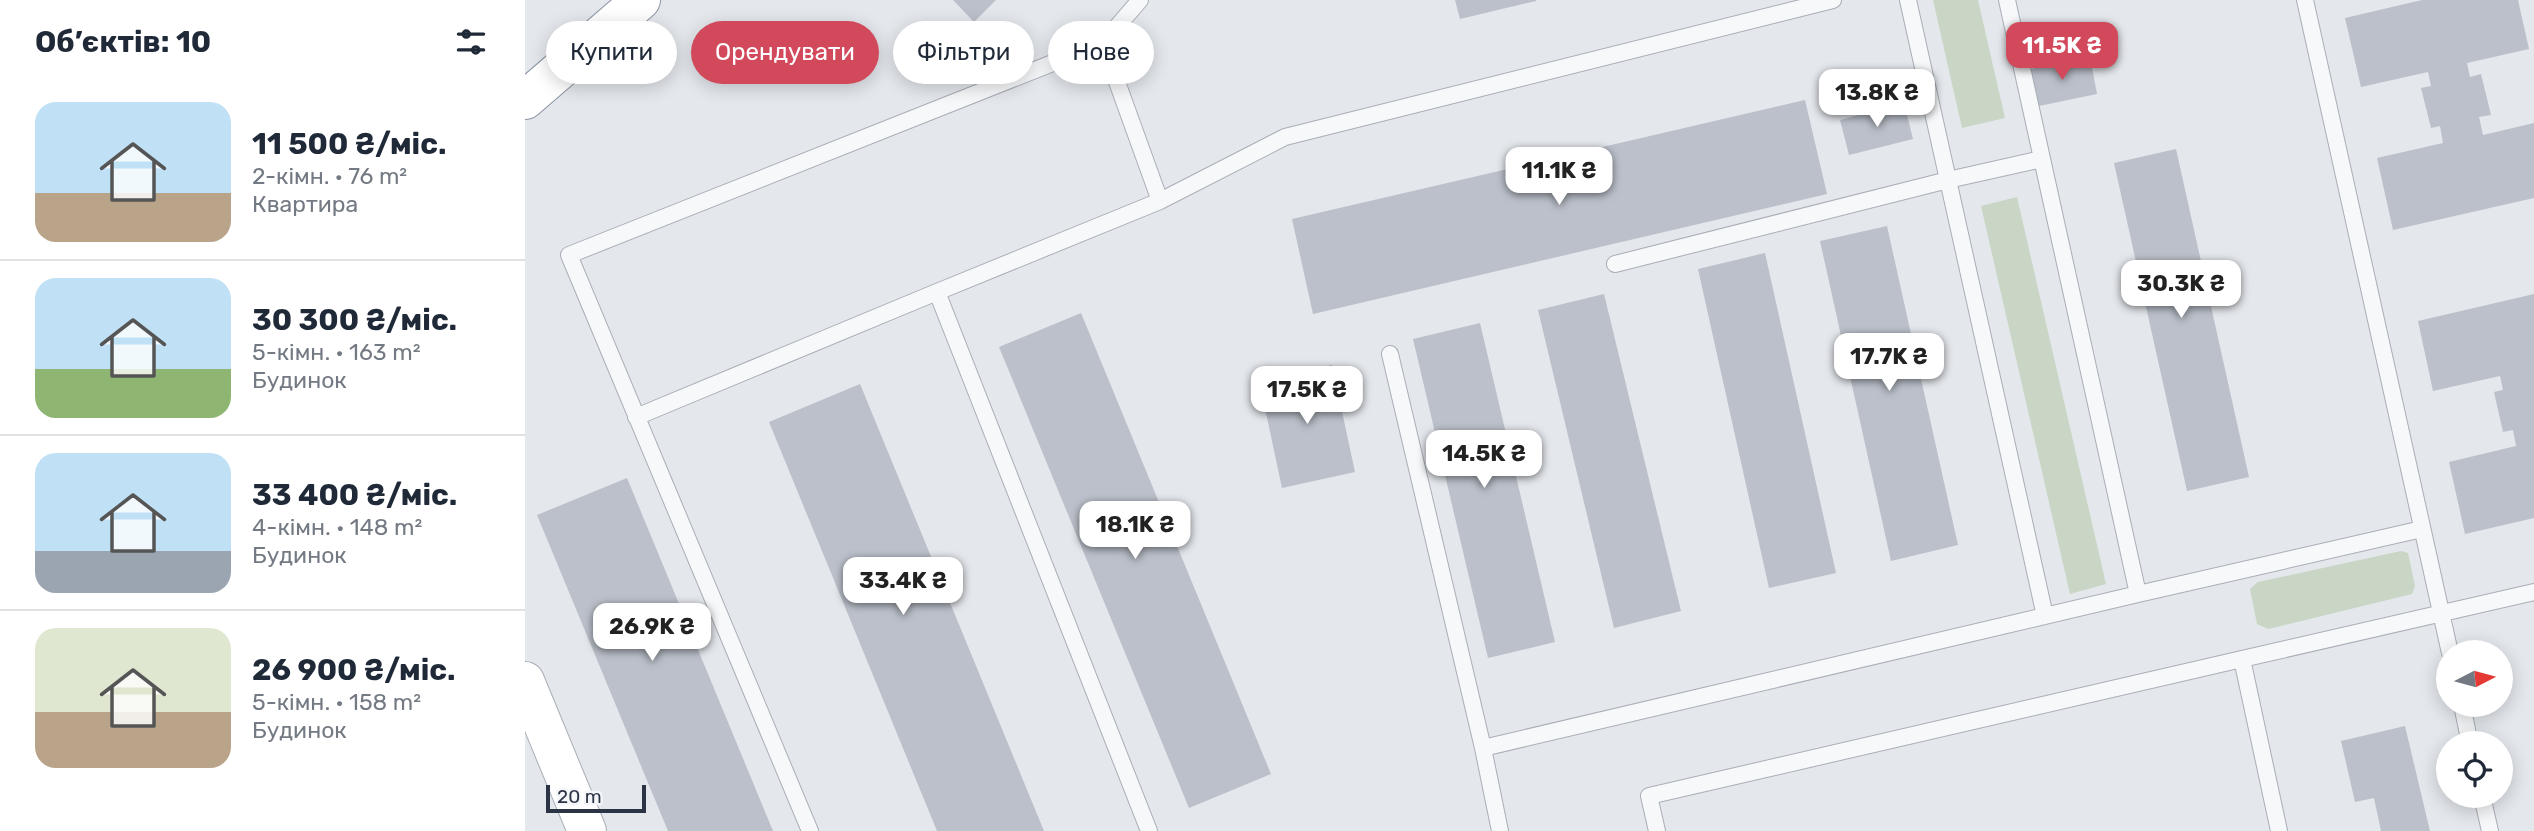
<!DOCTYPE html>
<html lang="uk">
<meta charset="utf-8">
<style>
:root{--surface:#fff;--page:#f2f2f3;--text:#1f2937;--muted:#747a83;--line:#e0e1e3;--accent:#d1495b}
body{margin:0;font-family:Rubik,sans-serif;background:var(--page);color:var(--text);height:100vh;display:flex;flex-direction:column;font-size:26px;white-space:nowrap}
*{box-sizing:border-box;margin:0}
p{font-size:23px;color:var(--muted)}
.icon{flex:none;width:38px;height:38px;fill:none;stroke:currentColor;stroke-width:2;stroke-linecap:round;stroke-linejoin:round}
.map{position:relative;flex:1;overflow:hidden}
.side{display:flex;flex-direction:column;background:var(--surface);width:525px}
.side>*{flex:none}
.banner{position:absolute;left:21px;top:21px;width:665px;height:63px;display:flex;gap:14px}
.needle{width:46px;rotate:84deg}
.tools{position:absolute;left:1911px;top:640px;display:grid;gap:14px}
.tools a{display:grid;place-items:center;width:77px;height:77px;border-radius:50%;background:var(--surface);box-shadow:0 4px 18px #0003;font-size:35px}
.scale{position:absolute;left:21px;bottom:18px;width:100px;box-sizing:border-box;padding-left:7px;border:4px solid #2b3445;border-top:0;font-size:19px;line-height:24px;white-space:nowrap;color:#2b3445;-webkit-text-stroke:5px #f4f6f9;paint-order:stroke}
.price{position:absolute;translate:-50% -60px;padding:0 16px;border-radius:14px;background:#fff;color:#222;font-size:23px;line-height:46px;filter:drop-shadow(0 2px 4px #0008)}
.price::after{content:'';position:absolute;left:50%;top:42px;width:21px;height:16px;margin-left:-10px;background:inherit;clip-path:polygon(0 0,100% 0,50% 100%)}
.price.current{background:var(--accent);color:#fff}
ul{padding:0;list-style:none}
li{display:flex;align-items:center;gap:21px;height:175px;padding:0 35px}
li+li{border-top:2px solid var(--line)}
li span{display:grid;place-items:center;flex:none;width:196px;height:140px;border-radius:21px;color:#555}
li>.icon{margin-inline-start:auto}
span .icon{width:84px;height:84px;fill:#fffc;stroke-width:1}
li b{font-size:30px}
h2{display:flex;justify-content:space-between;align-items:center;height:84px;padding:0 35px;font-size:30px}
.tag{padding:0 24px;border-radius:32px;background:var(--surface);box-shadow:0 4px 18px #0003;font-size:24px;line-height:63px}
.tag.current{background:var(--accent);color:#fff}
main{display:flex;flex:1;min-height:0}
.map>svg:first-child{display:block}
</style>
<main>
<section class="side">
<h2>Об’єктів: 10<svg class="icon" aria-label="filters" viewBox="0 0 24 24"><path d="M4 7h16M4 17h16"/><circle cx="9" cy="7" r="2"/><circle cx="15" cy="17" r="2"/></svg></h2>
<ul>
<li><span style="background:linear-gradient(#bfe0f5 65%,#b9a48a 0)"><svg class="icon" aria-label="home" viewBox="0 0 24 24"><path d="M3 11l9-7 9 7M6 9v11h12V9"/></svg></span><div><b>11 500 ₴/міс.</b><p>2-кімн. · 76 m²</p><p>Квартира</p></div></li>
<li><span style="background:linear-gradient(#bfe0f5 65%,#8fb573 0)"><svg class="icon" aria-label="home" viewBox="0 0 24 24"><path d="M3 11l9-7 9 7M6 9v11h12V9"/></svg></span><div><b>30 300 ₴/міс.</b><p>5-кімн. · 163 m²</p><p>Будинок</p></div></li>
<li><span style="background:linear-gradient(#bfe0f5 70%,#9aa5b1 0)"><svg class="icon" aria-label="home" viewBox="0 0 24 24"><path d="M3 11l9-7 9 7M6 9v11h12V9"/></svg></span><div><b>33 400 ₴/міс.</b><p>4-кімн. · 148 m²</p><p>Будинок</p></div></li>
<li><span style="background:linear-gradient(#dfe7d0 60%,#b9a48a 0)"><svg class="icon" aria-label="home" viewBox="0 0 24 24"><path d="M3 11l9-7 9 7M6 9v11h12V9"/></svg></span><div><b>26 900 ₴/міс.</b><p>5-кімн. · 158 m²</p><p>Будинок</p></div></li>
</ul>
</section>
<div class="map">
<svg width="2009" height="831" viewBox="0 0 2009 831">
<rect width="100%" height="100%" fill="#e4e7ec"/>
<!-- green -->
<path fill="#c9d6c5" d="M 1408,0 L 1453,0 L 1480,118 L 1437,128 Z
M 1492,197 L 1581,584 L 1545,594 L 1456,206 Z
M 1876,551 L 1883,553 L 1890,586 L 1887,594 L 1743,629 L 1732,624 L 1725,589 L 1733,582 Z"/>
<!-- building -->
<path fill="#bbc0ca" d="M 428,0 L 471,0 L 449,22 Z
M 930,0 L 1011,0 L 1011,1 L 935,19 Z
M 1897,0 L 1993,0 L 2004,49 L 1942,63 L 1945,77 L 1956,74 L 1966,115 L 1954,117 L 1958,135 L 2009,123 L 2009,198 L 1868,230 L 1852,158 L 1918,143 L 1915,126 L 1906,128 L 1896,88 L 1906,86 L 1903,72 L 1836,87 L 1820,18 Z
M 1565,57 L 1572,94 L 1509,107 L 1501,70 Z
M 1280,100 L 1302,194 L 788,314 L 767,219 Z
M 1379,103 L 1388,139 L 1324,155 L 1315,120 Z
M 1651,149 L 1724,477 L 1662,491 L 1589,163 Z
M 1362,226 L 1433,545 L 1366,561 L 1295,241 Z
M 1240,253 L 1311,573 L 1244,588 L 1173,269 Z
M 1079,294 L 1156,611 L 1089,628 L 1013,310 Z
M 2009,294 L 2009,518 L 1940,534 L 1924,462 L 1991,446 L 1988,430 L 1978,432 L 1969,392 L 1978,390 L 1975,376 L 1908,391 L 1893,321 Z
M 556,313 L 746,774 L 664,808 L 474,347 Z
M 955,323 L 1030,642 L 963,658 L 888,339 Z
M 807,365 L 830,472 L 757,488 L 734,380 Z
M 335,384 L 519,831 L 412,831 L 244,422 Z
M 102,478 L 248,831 L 143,831 L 12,515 Z
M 1880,726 L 1905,831 L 1856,831 L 1849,798 L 1830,802 L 1816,741 Z"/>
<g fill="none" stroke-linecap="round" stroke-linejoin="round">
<!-- lane casing -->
<g stroke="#a9aeb7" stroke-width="18">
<path id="lane" d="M 615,0 L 578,43 L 635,201 L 760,137 L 1308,0
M 1383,0 L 1520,616
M 1482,0 L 1613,594 L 1897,529
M 1780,0 L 1925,653
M 1090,264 L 1423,180 L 1517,159
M 412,292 L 635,201
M 865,354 L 958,748
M 111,417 L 412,292 L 624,831
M 1937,705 L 1945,744
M 1957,796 L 1965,831
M 285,831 L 44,255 L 578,43
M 975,831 L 958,748 L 1613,594
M 1132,831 L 1124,796 L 1717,659
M 1754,831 L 1717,659 L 2009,592"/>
</g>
<!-- secondary casing -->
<g stroke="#a9aeb7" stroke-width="40">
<path id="secondary" d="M 0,681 L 62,831"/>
</g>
<!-- highway casing -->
<g stroke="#8b94a3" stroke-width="40">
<path id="highway" d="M 0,100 L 116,0"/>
</g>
<!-- lane -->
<use href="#lane" stroke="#f7f8fa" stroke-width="16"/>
<!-- secondary -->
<use href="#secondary" stroke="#fff" stroke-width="38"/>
<!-- highway -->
<use href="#highway" stroke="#fff" stroke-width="38"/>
</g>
</svg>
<div class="tools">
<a><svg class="needle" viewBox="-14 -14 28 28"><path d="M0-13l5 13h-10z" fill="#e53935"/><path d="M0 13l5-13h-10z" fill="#747a83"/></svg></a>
<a><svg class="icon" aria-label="locate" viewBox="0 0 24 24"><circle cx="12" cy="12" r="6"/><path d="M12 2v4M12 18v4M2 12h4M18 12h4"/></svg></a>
</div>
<div class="scale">20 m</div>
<b class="price current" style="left:1537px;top:82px">11.5K ₴</b>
<b class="price" style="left:1352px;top:129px">13.8K ₴</b>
<b class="price" style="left:1034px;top:207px">11.1K ₴</b>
<b class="price" style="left:1656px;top:320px">30.3K ₴</b>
<b class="price" style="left:1364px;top:393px">17.7K ₴</b>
<b class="price" style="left:782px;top:426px">17.5K ₴</b>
<b class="price" style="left:959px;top:490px">14.5K ₴</b>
<b class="price" style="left:610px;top:561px">18.1K ₴</b>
<b class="price" style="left:378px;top:617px">33.4K ₴</b>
<b class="price" style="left:127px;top:663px">26.9K ₴</b>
<div class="banner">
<a class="tag">Купити</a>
<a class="tag current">Орендувати</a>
<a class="tag">Фільтри</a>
<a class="tag">Нове</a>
</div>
</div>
</main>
